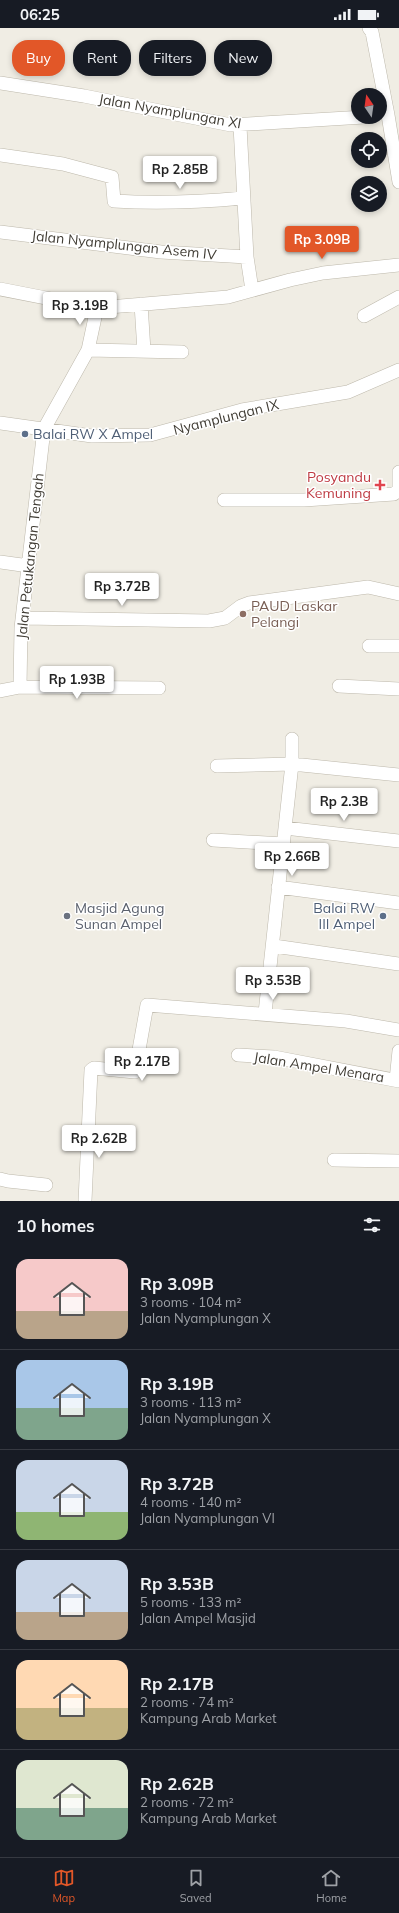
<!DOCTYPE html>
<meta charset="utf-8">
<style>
:root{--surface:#171b24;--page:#20242c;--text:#f1f3f6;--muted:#9ea1a6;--line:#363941;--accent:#e25728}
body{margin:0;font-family:Mulish,sans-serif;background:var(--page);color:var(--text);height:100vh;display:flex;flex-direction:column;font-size:15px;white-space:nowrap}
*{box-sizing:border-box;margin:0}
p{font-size:13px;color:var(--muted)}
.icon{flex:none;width:22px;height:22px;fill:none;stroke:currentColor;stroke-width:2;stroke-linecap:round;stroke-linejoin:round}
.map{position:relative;height:1173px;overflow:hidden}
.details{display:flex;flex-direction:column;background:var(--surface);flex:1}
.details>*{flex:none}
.hud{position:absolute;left:12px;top:12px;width:375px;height:36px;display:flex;gap:8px}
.needle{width:26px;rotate:347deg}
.buttons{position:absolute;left:351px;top:60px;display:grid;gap:8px}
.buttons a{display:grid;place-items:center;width:36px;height:36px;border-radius:50%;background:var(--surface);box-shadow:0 2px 6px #0003;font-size:20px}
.price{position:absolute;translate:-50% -34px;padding:0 9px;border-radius:4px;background:#fff;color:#222;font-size:13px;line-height:26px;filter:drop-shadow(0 1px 2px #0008)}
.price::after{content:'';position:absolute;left:50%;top:24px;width:12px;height:9px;margin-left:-6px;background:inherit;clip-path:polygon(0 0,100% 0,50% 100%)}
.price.active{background:var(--accent);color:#fff}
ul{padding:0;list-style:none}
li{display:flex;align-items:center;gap:12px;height:100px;padding:0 16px}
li+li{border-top:1px solid var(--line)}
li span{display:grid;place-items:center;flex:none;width:112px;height:80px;border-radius:12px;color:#555}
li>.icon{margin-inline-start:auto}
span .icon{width:48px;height:48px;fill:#fffc;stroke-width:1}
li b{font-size:17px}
h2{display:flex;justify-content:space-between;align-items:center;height:48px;padding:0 16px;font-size:17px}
.pill{padding:0 14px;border-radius:16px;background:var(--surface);box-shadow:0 2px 6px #0003;font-size:14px;line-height:36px}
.pill.active{background:var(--accent);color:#fff}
.status{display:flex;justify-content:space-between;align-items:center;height:28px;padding:0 20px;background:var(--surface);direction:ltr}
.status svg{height:11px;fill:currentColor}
.tabs{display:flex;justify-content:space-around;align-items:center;height:56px;border-top:1px solid var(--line);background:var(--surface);font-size:11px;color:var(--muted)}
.tabs a{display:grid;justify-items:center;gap:2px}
.tabs .active{color:var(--accent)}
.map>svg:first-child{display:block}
</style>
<div class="status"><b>06:25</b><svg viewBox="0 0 49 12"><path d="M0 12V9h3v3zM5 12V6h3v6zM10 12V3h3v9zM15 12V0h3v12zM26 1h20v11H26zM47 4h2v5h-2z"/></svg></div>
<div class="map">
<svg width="399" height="1173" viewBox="0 0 399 1173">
<rect width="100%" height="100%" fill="#f0ede4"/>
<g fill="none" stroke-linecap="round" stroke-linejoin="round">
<!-- minor casing -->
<g stroke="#bdb8ab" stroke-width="14">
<path id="minor" d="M 369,0 L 372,4 L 388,87 L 399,154
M 0,55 L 84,68 L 231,97 L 364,89
M 240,98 L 247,229 L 252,262
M 0,127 L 63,136 L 112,149 L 114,173 C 158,176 200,174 243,170
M 0,204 L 161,224 L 247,229
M 0,261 L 97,280 L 228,269 L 290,252 L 323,245 L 399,237
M 141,276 L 144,323
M 364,288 L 399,269
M 88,322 L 182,324
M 0,395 L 92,408 L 150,407 L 242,382 L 348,364 L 399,342
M 224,472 L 304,472 L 394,466 L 399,461 L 399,444
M 0,534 L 29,538
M 23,590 L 209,593 L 225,590 L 241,578 L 249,575 L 353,561 L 368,559 L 399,566
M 369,618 L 399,618
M 339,658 L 399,661
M 20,659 L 159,660
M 0,663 L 20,659 L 21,600 L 44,401 L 88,322 L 97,280
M 217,738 L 292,736 L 399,747
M 285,800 L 399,813
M 213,812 L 284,816
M 278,859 L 399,875
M 274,918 L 399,936
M 265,985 L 285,800 L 292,736 L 292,711
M 238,1027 L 274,1029 L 399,1053
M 396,1052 L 399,1023
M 334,1132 L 399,1133
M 0,1151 L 8,1153 L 46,1157
M 85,1173 L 91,1042 L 94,1040 L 135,1044 L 147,977 L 346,993 L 399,1002"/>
</g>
<!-- minor -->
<use href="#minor" stroke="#fff" stroke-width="13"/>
</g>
<!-- markers -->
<g fill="#5c6f8a" stroke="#fff" stroke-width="1.5">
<circle cx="25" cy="406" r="4"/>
<circle cx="383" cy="888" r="4"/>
</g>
<path fill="#e0444e" stroke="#fff" stroke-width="1.5" d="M378 451h4v4h4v4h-4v4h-4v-4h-4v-4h4z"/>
<circle fill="#8d6e63" stroke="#fff" stroke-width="1.5" cx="243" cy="586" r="4"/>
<circle fill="#6b7280" stroke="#fff" stroke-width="1.5" cx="67" cy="888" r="4"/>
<g text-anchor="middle" stroke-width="3" stroke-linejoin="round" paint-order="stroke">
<!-- street labels -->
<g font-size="14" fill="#413d35" stroke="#fff">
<text transform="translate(170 83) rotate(10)" y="5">Jalan Nyamplungan XI</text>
<text transform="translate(124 217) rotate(6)" y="5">Jalan Nyamplungan Asem IV</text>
<text transform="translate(226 389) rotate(-14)" y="5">Nyamplungan IX</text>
<text transform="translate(30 528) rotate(-84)" y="5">Jalan Petukangan Tengah</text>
<text transform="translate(319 1039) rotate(9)" y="5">Jalan Ampel Menara</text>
</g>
<!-- service labels -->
<g font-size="14" fill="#4e5e75" stroke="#fff" text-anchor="start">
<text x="33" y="411">Balai RW X Ampel</text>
<text x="375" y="885" text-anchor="end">Balai RW<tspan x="375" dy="16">III Ampel</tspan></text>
</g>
<!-- health labels -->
<g font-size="14" fill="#be3a42" stroke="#fff" text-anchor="end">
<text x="371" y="454">Posyandu<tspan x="371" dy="16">Kemuning</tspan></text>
</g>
<!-- education labels -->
<g font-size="14" fill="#785e54" stroke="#fff" text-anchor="start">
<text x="251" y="583">PAUD Laskar<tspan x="251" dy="16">Pelangi</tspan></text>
</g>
<!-- worship labels -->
<g font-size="14" fill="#5b616d" stroke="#fff" text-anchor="start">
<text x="75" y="885">Masjid Agung<tspan x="75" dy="16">Sunan Ampel</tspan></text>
</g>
</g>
</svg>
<div class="buttons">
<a><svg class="needle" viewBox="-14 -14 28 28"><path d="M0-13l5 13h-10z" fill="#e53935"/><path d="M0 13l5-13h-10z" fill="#9ea1a6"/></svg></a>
<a><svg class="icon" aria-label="locate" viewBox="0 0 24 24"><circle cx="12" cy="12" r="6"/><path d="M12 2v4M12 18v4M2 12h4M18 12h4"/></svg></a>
<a><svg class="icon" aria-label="layers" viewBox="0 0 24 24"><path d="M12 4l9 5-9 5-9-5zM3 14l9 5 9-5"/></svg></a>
</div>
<b class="price" style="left:180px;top:162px">Rp 2.85B</b>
<b class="price active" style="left:322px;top:232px">Rp 3.09B</b>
<b class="price" style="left:80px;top:298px">Rp 3.19B</b>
<b class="price" style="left:122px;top:579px">Rp 3.72B</b>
<b class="price" style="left:77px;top:672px">Rp 1.93B</b>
<b class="price" style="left:344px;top:794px">Rp 2.3B</b>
<b class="price" style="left:292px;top:849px">Rp 2.66B</b>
<b class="price" style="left:273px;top:973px">Rp 3.53B</b>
<b class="price" style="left:142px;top:1054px">Rp 2.17B</b>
<b class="price" style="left:99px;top:1131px">Rp 2.62B</b>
<div class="hud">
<a class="pill active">Buy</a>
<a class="pill">Rent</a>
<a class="pill">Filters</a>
<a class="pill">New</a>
</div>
</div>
<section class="details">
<h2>10 homes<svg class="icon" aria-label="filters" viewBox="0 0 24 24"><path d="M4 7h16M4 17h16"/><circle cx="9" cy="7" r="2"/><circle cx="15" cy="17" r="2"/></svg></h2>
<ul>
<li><span style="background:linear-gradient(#f6c9c9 65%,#b9a48a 0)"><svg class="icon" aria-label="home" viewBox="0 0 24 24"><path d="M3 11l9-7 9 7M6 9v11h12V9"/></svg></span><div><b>Rp 3.09B</b><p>3 rooms · 104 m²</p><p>Jalan Nyamplungan X</p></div></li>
<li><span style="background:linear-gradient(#a9c7e8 60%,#7fa58c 0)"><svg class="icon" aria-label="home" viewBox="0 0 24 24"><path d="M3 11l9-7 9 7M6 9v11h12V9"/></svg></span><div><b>Rp 3.19B</b><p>3 rooms · 113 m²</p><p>Jalan Nyamplungan X</p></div></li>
<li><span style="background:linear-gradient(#c9d6e8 65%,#8fb573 0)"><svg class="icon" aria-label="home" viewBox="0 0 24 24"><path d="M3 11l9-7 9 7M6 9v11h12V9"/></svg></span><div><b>Rp 3.72B</b><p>4 rooms · 140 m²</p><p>Jalan Nyamplungan VI</p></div></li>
<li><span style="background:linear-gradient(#c9d6e8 65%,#b9a48a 0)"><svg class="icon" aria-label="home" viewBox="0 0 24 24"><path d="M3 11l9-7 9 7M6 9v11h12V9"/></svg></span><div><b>Rp 3.53B</b><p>5 rooms · 133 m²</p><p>Jalan Ampel Masjid</p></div></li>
<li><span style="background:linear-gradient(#ffd9b3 60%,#c2b280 0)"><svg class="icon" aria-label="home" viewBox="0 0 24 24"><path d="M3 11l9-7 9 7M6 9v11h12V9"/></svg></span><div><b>Rp 2.17B</b><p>2 rooms · 74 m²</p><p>Kampung Arab Market</p></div></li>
<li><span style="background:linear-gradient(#dfe7d0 60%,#7fa58c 0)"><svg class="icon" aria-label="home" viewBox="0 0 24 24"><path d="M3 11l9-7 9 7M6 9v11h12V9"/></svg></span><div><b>Rp 2.62B</b><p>2 rooms · 72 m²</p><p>Kampung Arab Market</p></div></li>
</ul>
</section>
<nav class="tabs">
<a class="active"><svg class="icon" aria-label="map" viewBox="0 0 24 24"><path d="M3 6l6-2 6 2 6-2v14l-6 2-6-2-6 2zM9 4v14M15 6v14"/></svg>Map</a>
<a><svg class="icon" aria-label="saved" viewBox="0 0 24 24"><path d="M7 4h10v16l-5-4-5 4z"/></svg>Saved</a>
<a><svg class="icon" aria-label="home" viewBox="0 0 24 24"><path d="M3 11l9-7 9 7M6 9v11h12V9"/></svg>Home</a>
</nav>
